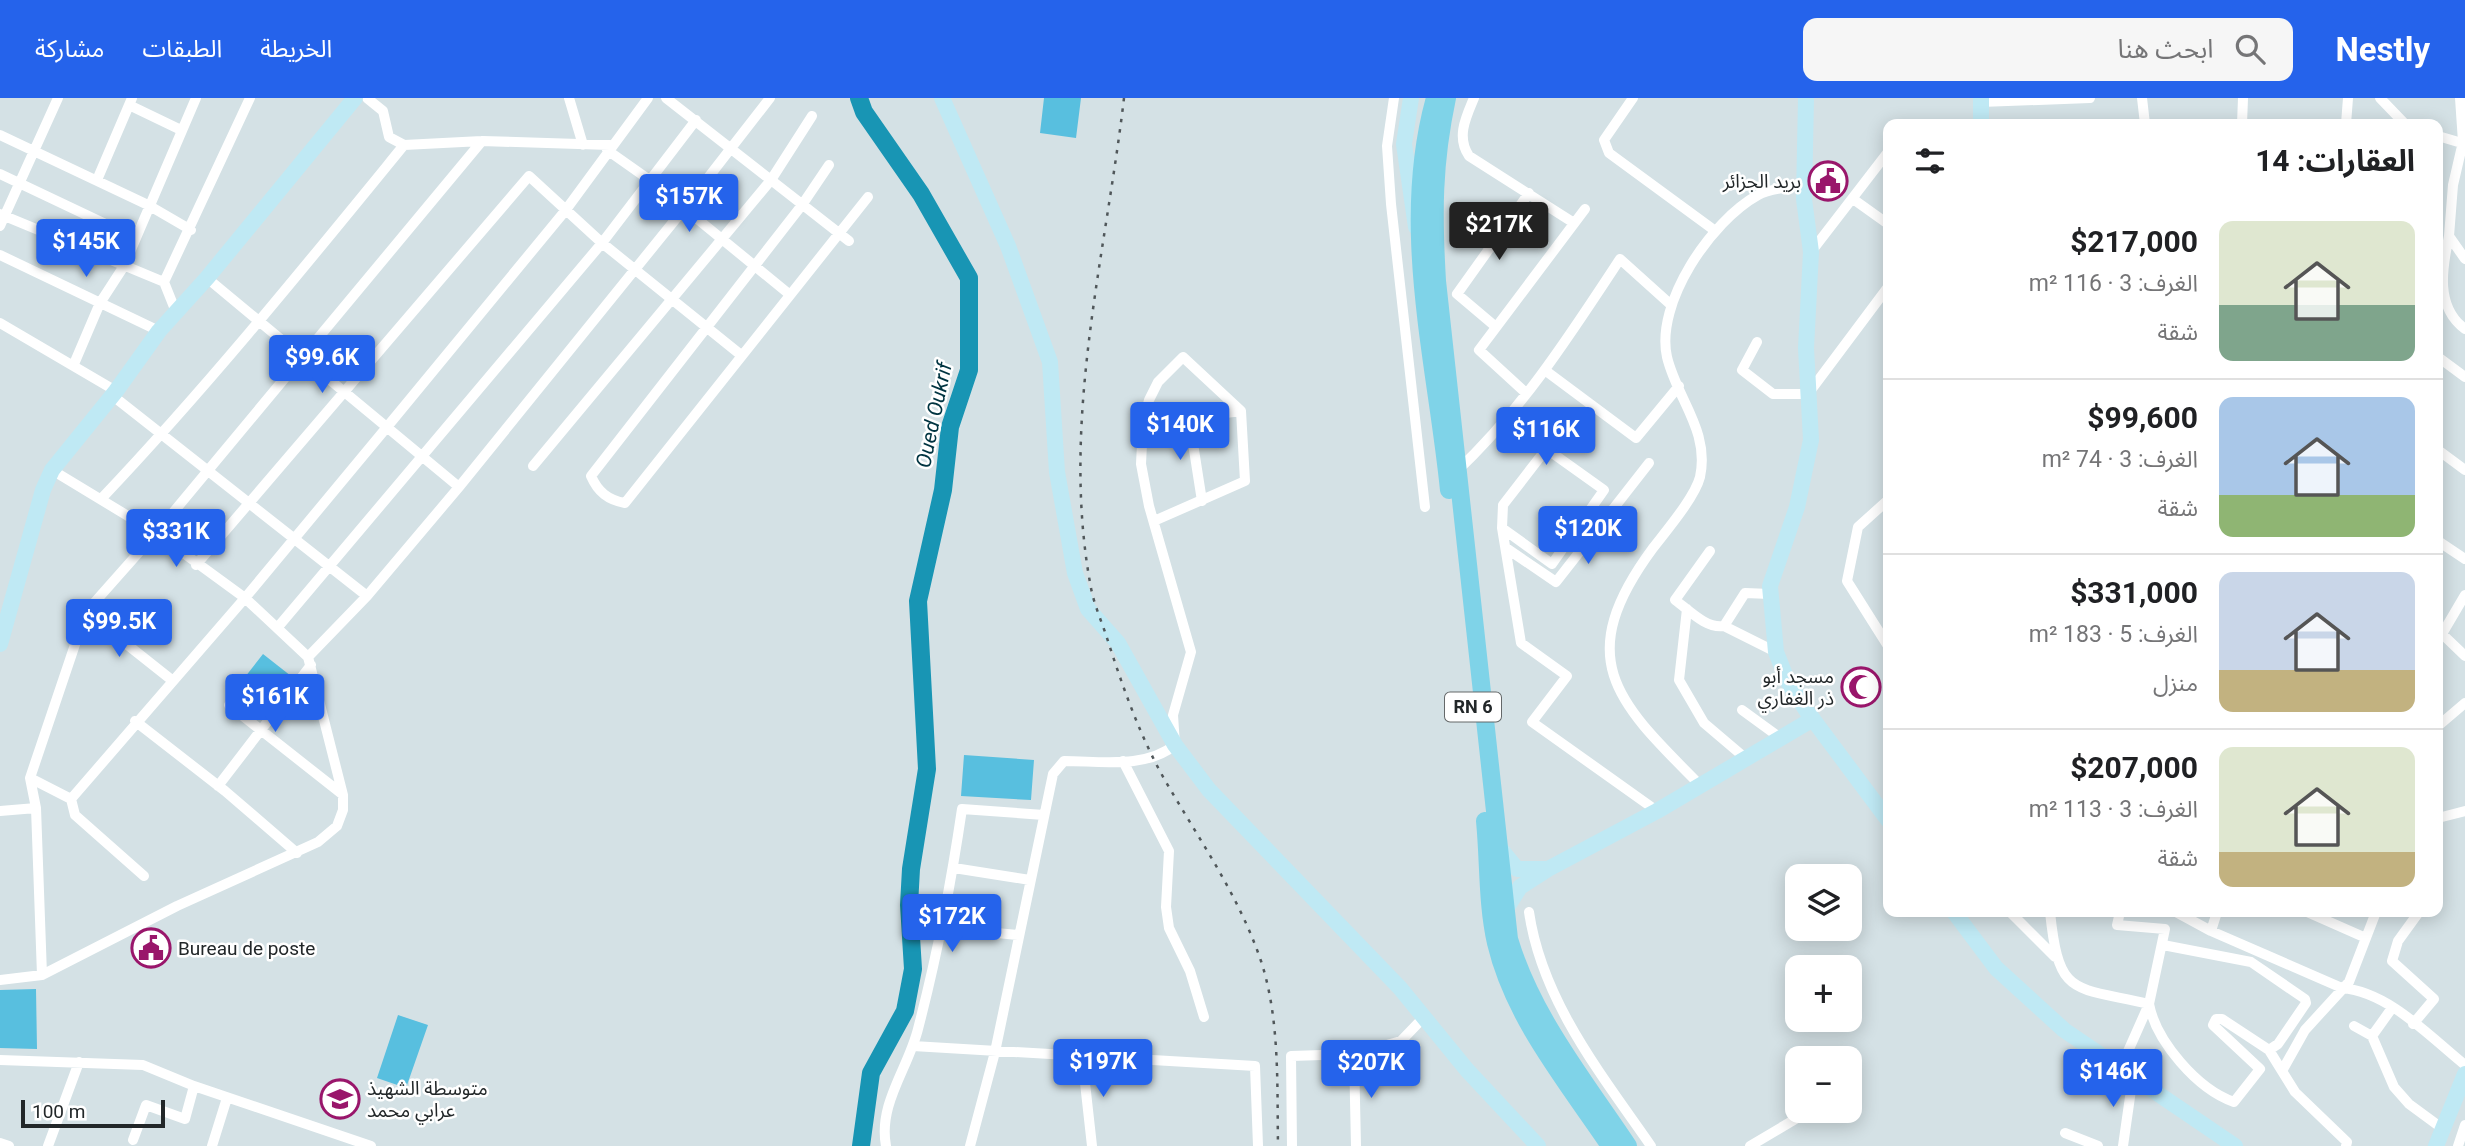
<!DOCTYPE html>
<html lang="ar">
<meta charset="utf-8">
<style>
:root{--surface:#fff;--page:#f6f6f6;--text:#202124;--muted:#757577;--line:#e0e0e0;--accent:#2563eb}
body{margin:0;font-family:Roboto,"Noto Sans Arabic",sans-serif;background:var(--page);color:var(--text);direction:rtl;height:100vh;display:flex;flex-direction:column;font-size:26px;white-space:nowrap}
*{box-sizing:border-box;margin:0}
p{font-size:23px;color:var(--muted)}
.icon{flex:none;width:38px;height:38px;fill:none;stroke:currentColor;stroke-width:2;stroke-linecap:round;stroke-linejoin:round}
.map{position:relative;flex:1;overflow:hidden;direction:ltr}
.panel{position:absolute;left:1883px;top:21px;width:560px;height:798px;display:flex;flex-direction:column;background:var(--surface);border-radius:14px;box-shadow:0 4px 18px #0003;direction:rtl}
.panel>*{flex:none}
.buttons{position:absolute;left:1785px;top:766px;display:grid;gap:14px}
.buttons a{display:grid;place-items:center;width:77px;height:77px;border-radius:14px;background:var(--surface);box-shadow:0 4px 18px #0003;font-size:35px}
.scale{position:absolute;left:21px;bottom:18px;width:144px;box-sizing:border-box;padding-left:7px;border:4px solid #222729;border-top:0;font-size:19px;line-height:24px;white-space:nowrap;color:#222729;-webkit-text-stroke:5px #fff;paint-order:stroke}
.price{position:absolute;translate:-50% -60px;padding:0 16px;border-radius:7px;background:var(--accent);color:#fff;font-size:23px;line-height:46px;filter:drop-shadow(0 2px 4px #0008)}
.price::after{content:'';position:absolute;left:50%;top:42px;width:21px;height:16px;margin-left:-10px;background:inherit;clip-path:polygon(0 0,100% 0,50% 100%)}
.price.current{background:#222;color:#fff}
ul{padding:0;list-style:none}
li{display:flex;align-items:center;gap:21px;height:175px;padding:0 28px}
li+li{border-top:2px solid var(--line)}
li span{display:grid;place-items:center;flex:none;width:196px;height:140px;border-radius:14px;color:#555}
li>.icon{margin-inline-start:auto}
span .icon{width:84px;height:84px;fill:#fffc;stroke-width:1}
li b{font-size:30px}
h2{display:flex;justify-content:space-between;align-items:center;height:84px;padding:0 28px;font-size:30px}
header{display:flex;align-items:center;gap:42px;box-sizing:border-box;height:98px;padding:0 35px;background:var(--accent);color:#fff}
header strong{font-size:33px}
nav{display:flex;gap:38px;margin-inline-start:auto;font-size:24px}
.search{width:490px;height:63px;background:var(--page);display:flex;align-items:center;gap:18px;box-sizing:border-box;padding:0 24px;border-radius:14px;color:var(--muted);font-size:26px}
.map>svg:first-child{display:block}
</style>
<header>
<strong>Nestly</strong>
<div class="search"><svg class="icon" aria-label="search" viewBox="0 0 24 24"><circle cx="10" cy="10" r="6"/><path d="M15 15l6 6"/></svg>ابحث هنا</div>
<nav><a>الخريطة</a><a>الطبقات</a><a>مشاركة</a></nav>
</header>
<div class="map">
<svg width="2465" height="1048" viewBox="0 0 2465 1048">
<rect width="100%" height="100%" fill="#d4e1e5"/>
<!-- green -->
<path fill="#58bfdf" d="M 1044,0 L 1081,0 L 1076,40 L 1040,35 Z
M 263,556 L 291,578 L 259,619 L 231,597 Z
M 964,657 L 1034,662 L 1031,702 L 961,698 Z
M 36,891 L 37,951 L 0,950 L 0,892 Z
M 398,917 L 428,927 L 406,990 L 377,980 Z"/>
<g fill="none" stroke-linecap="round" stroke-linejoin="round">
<!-- river -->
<path stroke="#1895b4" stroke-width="18" d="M 859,0 L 864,14 L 921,96 L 969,180 L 969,272 L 950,329 L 943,392 L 918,503 L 927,671 L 911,771 L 909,807 L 913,871 L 905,913 L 871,975 L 861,1048"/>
<!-- street -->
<path stroke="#fff" stroke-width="10" d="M 367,0 L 383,13 L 389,39 L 404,47 L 482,43 L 610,47
M 569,0 L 583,47
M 666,0 L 849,143
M 1394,0 L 1387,48 L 1391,106 L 1425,409
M 1474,0 C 1466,19 1456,39 1469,58 L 1574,125
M 1633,0 L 1604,42 L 1609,55 L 1714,132
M 2142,0 L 2145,26
M 2380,0 L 2405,26
M 2460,0 L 2463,44 L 2453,87 L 2449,138 L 2465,161
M 1981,4 L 2090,0
M 129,7 L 181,32
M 2242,26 L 2243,0
M 2346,26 L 2348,0
M 0,37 L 148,107 L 191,132
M 2438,38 L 2465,46
M 607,52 L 651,83 L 789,196
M 829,67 L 802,107 L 591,378 C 598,394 608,402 625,405 L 868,99
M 0,76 L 135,140
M 97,82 L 132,0
M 1853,101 L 1888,126
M 0,116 L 164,184 L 176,214
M 0,128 L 58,0
M 2449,138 C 2442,170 2435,209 2465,231
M 1811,154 L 1888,54
M 0,157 L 159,233
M 207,180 L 459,389
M 164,184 L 250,0
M 0,225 L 116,293
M 1496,229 L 1457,196 L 1529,95
M 1757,244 L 1742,272 L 1773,296 L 1808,296 L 1888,189
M 2438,259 L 2465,279
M 74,266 L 100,205 L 124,168 L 196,0
M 1546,273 L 1636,340 L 1679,288
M 1526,295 L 1479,252 L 1585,111
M 113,298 L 367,498
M 1189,320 L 1202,403
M 1143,326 L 1241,313
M 1547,350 L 1503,407 L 1502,430 L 1521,545 L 1567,578 L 1532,624 L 1657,713
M 2438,352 L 2465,372
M 533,368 L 771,82 L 812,18
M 1456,374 C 1522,312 1570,237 1620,161 L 1670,206
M 102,400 C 209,287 306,167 404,47
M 1888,402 L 1858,429 L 1847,483 L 1888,548
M 1502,430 L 1552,466 L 1604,392 L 1506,322
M 2438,443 L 2465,461
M 1506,450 L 1556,484 L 1649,365
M 1710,453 L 1675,502 C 1689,512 1706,531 1724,528 L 1745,495 L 1770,496
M 196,467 L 529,78 L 602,145 L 741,257
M 1687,511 L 1679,582 L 1704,625 L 1744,659
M 86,514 L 173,583
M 1724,528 L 1776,554
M 278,529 L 602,145 L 696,22
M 2439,533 L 2465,558
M 2442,536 L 2465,497
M 308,559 L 367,498 L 459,389 L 683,112 L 770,0
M 229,607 L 342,696
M 1742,612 L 1779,639
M 135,623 L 225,693 L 297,755
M 2438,628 L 2465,605
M 1888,650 L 1888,651
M 1123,663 L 1169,753 L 1166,809 L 1169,830 L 1190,873 L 1204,919
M 30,680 L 71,701 L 75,717 L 144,778
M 1700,687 C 1616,603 1571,561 1653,450 C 1666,433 1695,399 1700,379 C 1710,333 1677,301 1667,259 C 1655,205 1711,123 1758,97 C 1771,90 1790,90 1804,86
M 218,688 L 311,567
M 71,701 L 245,500 L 387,329 L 565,113 L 648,0
M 0,713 L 36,710
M 2438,720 L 2465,713
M 954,770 L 1030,782
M 1529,814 C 1542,903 1601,976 1651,1048
M 2010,814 L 2055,859
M 2050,814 C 2059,900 2072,888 2149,906 C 2156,943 2197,991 2234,1004 L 2260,971 L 2213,927 L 2216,921 L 2222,921 L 2269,952 L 2295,994 L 2347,1044 L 2346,1048
M 2120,814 L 2117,827 L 2165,831 L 2149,906 L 2121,969
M 2176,814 L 2211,833 L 2342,890 C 2389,894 2430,939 2465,967
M 2307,814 L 2366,840
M 944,830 L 1018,837
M 2211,833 L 2217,814
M 2163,847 L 2251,864 L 2305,901 L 2306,905 L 2278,946 L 2269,952
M 42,877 L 36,710 L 30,680 L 86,514 L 156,435 L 482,43
M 0,882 L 42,877 L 177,808 L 318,744 L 337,728 L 343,712 L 343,697 L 308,559 L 245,500 L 156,435 L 52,372
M 2413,926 L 2434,901 L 2392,863 L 2398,843 L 2419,814
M 2354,928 L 2372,938 L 2392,910
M 2372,938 L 2394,989 L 2409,1006 L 2443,1031
M 913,948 L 1255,968 L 1258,1048
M 1354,956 L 1356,1048
M 1082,958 L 1092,1048
M 0,962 L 143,967 L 194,988 L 371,1048
M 2282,973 L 2305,932 L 2349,884 L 2376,814
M 2065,1035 L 2098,1048
M 133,1042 L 146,1007 L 185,1021 L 194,988
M 0,1045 L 9,1048
M 48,1048 L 79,964
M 212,1048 L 227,1000
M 886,1048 C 878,1006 908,971 918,931 C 937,858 951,786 962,711 L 1044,717
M 970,1048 L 995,954 L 1053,676 L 1064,663 C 1101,663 1145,671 1175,647 L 1173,617 L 1191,554 L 1149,408 L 1141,366 L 1143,326 L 1149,302 L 1158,284 L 1183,259 L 1241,313 L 1245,383 L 1154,423
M 1292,1048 L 1291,958 L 1354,956 L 1401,943 L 1424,919
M 1750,1048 L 1809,1013
M 2123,1048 L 2133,978
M 2458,1048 L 2465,1027"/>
<!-- secondary -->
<path stroke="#bfe9f4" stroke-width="16" d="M 942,0 L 1008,148 L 1050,264 L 1057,374 L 1075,475 L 1088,511 L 1118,545 L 1175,647 L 1209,692 L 1400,890 L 1467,972 L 1538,1048
M 1411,0 L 1404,46 L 1416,129
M 1806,0 L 1804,101 L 1811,154 L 1806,250 L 1811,342 L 1797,409 L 1770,488 L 1776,554 L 1787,582 L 1806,612 L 1888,722
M 1981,26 L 1981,0
M 0,546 L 43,392 L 52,372 L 116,293 L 159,233 L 207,180 L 355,0
M 1499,749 L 1517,771 L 1548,771 L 1520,789 L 1506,811
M 1548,771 L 1657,713 L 1813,621
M 1954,814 L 1996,870 L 2064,932 L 2235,1048
M 2436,1048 L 2465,976"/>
<!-- primary -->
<path stroke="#7fd3e8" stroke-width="18" d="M 1435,0 C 1399,128 1436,263 1449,392
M 1447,0 C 1433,66 1433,115 1437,183 L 1509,841 C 1532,918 1584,982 1628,1048
M 1485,723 C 1489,764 1487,805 1496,845 C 1514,921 1567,984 1610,1048"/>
<!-- rail -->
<path stroke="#50575a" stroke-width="2.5" stroke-dasharray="3.5 7" stroke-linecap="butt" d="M 1124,0 C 1105,162 1060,326 1091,490 C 1094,506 1101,522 1106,537 C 1122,587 1140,639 1166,684 C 1200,743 1239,798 1261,863 C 1280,921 1277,988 1278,1048"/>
</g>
<!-- icons -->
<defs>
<g id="civic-ring" transform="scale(2.0125)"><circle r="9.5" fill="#fff" stroke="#99166b" stroke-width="1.5"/><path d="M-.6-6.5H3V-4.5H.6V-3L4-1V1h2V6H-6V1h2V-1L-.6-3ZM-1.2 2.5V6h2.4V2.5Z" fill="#99166b"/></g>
<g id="mosque-ring" transform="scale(2.0125)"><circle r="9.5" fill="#fff" stroke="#99166b" stroke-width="1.5"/><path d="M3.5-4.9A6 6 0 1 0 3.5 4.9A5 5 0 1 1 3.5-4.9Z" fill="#99166b"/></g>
<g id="school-ring" transform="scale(2.0125)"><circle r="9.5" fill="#fff" stroke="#99166b" stroke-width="1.5"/><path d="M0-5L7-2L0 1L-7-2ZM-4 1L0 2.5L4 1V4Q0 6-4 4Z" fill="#99166b"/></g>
</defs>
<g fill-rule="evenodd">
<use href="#civic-ring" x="1828" y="83"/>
<use href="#mosque-ring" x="1861" y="589"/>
<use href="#civic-ring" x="151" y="850"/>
<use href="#school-ring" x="340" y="1001"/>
</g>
<g text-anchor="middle" stroke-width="5" stroke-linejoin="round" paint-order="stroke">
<!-- shield labels -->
<rect fill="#fff" stroke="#646869" stroke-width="2" x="1445" y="594.5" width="56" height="29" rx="5"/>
<g font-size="18" font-weight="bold" fill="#222729">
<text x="1473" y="615">RN 6</text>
</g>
<!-- poi labels -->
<g font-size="19" fill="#222729" stroke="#fff" text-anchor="end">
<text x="1801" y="90">بريد الجزائر</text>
<text x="1834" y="585">مسجد أبو<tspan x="1834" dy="22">ذر الغفاري</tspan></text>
<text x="178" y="857" text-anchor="start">Bureau de poste</text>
<text x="367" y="997" text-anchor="start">متوسطة الشهيذ<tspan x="367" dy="22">عرابي محمد</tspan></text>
</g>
<!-- water labels -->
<g font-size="21" font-style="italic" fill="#003441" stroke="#fff">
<text transform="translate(934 317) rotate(-78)" y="7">Oued Oukrif</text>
</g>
</g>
</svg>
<div class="buttons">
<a><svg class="icon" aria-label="layers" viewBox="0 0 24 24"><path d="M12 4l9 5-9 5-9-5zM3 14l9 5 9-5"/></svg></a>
<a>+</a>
<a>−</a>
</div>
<div class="scale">100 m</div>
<b class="price" style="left:689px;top:136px">$157K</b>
<b class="price current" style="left:1499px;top:164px">$217K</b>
<b class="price" style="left:86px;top:181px">$145K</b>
<b class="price" style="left:322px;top:297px">$99.6K</b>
<b class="price" style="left:1180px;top:364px">$140K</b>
<b class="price" style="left:1546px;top:369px">$116K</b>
<b class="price" style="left:1588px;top:468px">$120K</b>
<b class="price" style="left:176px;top:471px">$331K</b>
<b class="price" style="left:119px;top:561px">$99.5K</b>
<b class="price" style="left:275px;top:636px">$161K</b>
<b class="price" style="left:952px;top:856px">$172K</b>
<b class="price" style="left:1103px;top:1001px">$197K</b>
<b class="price" style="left:1371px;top:1002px">$207K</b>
<b class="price" style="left:2113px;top:1011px">$146K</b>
<section class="panel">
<h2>العقارات: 14<svg class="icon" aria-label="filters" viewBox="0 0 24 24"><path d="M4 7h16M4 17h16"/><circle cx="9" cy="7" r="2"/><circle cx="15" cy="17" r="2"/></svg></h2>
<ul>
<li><span style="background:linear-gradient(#dfe7d0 60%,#7fa58c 0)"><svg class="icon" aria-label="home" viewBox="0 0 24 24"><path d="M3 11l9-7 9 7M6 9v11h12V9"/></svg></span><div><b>$217,000</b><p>الغرف: 3 · 116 m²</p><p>شقة</p></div></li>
<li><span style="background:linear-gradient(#a9c7e8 70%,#8fb573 0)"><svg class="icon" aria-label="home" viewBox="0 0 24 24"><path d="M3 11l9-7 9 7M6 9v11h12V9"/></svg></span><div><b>$99,600</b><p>الغرف: 3 · 74 m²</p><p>شقة</p></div></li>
<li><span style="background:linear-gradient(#c9d6e8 70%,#c2b280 0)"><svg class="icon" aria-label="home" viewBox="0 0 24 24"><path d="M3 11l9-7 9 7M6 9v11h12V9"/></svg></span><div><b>$331,000</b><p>الغرف: 5 · 183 m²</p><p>منزل</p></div></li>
<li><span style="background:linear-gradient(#dfe7d0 75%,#c2b280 0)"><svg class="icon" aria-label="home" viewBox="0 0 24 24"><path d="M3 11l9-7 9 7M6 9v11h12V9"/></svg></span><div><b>$207,000</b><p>الغرف: 3 · 113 m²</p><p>شقة</p></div></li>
</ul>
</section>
</div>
